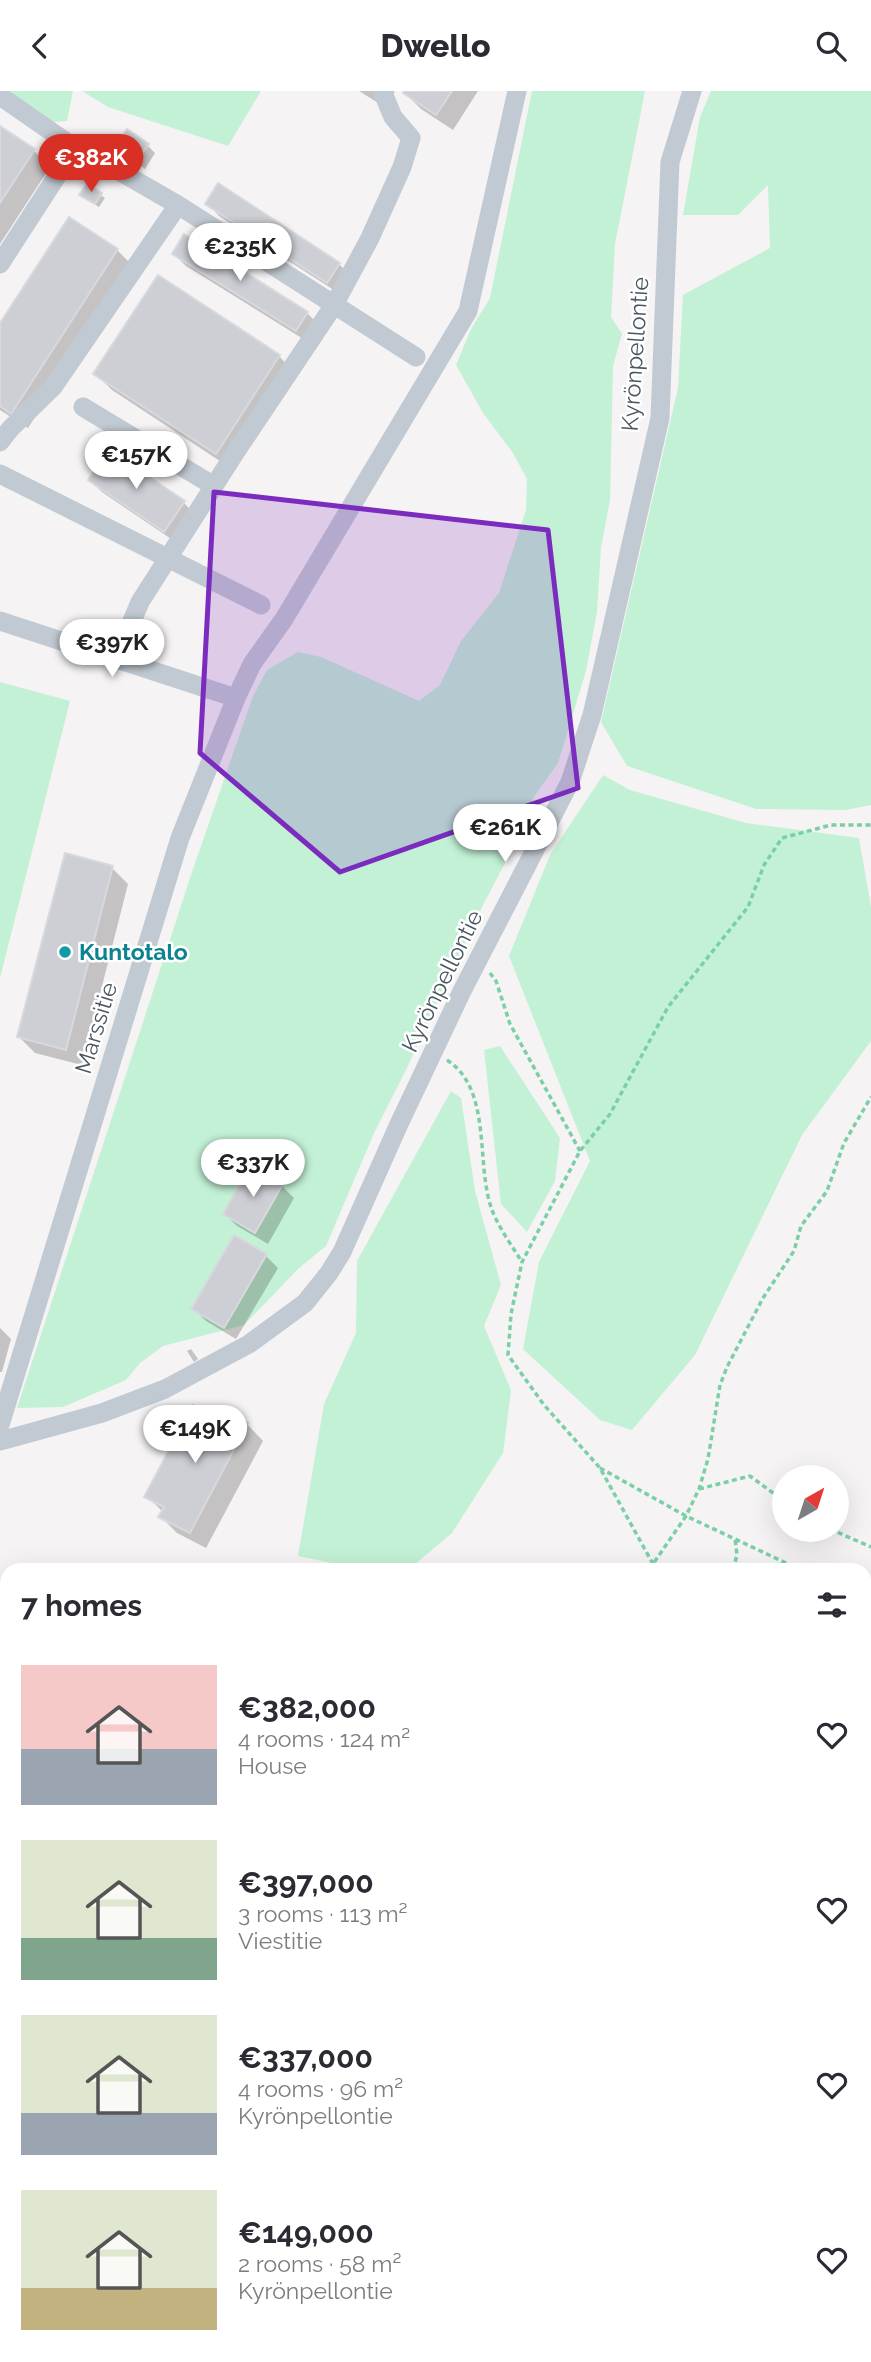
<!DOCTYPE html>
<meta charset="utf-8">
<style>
:root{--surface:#fff;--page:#f2f2f3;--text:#2b2b33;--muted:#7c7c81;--accent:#d93025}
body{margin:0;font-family:Raleway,sans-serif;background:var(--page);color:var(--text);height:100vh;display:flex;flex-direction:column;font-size:26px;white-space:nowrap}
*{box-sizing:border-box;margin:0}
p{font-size:23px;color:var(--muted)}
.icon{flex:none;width:38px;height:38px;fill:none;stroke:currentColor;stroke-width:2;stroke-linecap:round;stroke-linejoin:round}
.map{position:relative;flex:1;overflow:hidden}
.drawer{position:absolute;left:0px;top:1472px;width:872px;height:800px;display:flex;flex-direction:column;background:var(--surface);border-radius:21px 21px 0 0;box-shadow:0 7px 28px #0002}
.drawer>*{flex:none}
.needle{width:46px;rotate:39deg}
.controls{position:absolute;left:772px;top:1374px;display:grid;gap:14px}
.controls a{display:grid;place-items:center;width:77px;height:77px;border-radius:50%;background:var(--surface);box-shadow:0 7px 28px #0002;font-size:35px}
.price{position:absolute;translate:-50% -60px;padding:0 16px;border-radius:24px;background:#fff;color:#222;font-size:23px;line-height:46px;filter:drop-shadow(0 2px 4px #0008)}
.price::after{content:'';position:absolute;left:50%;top:42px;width:21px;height:16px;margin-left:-10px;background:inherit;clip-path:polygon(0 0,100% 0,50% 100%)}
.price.active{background:var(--accent);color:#fff}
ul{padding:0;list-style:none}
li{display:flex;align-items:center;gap:21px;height:175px;padding:0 21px}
li span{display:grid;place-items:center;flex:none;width:196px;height:140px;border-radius:0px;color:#555}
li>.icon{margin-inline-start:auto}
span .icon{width:84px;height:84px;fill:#fffc;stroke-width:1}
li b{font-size:30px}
h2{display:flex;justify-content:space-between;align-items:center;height:84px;padding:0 21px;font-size:30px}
header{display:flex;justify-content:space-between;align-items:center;height:91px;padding:0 21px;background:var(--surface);font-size:32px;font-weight:800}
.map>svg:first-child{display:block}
</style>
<header><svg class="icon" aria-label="back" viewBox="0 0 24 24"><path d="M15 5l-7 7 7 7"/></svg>Dwello<svg class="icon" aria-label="search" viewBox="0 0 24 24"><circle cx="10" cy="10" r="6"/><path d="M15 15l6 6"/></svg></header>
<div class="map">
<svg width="871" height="2271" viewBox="0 0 871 2271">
<rect width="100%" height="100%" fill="#f5f3f3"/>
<!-- green -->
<path fill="#c3f1d5" d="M 8,0 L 73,0 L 67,30 L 52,31 Z
M 82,0 L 261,0 L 228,55 L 108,16 Z
M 532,0 L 645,0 L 615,153 L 611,226 L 622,243 L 613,275 L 610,409 L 601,457 L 597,521 L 586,580 L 558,672 L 533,707 L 514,755 L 484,812 L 405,981 L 375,1040 L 326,1155 L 299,1177 L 244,1234 L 163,1255 L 140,1272 L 126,1289 L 63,1316 L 17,1317 L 193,778 L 253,605 L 267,579 L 298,561 L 321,566 L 419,610 L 440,594 L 461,550 L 499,502 L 526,419 L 527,388 L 513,362 L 483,322 L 456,274 L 471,238 L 490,207 Z
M 711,0 L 871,0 L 871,714 L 845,719 L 756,718 L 627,675 L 601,631 L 678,297 L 683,204 L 770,157 L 768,94 L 738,124 L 683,124 L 700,26 Z
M 0,591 L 70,610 L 0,887 Z
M 603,684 L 630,699 L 746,732 L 859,747 L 871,816 L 871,950 L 802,1044 L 695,1264 L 632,1339 L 600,1329 L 523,1258 L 539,1171 L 590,1070 L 509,865 L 550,764 Z
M 500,955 L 560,1047 L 555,1090 L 527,1141 L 501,1113 L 484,959 Z
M 451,1000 L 461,1007 L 475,1100 L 501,1194 L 484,1235 L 511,1299 L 503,1362 L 452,1442 L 408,1479 L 365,1479 L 298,1465 L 324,1313 L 356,1242 L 357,1170 Z
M 871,1658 L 871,2271 L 542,2271 L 544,2264 L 864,2264 L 864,1664 Z
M 122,2265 L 199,2265 L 201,2271 L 122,2271 Z
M 214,2265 L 214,2264 L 525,2265 L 522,2271 L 216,2271 Z"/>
<!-- shadow -->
<path fill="#0003" d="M 359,0 L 392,0 L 383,15 Z
M 406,0 L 478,0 L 453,39 L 421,18 L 405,2 Z
M 0,38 L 34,60 L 50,76 L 0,153 Z
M 147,54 L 155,62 L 145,78 L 117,56 Z
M 88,95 L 105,107 L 99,116 L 85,107 Z
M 207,112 L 339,173 L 351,185 L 340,203 L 219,125 Z
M 117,159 L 133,175 L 28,337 L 0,319 L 0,236 Z
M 174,163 L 307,222 L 319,234 L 308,251 L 186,175 Z
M 159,186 L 279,265 L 295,282 L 232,378 L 112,299 L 96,283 Z
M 109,361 L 184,412 L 196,424 L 177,452 L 102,401 L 90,389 Z
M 112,777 L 128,793 L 82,974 L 35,962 L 19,946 Z
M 282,1095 L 294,1107 L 268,1153 L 237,1135 L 225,1123 Z
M 265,1164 L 278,1177 L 236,1248 L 206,1230 L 194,1218 Z
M 0,1237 L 11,1248 L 2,1281 L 0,1281 Z
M 191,1258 L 198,1268 L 194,1271 L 187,1260 Z
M 215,1328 L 247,1333 L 263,1350 L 206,1457 L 177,1442 L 160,1425 L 163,1421 L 147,1405 Z
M 7,1888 L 7,1901 L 2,1897 Z"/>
<!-- building -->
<path fill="#cdcfd5" stroke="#d7d9de" stroke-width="2" d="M 404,0 L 452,0 L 436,24 L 403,2 Z
M 0,35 L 35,58 L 0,112 Z
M 127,38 L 149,53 L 136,71 L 114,56 Z
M 218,92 L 340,172 L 327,192 L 205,113 Z
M 87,93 L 102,102 L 95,113 L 79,104 Z
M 69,126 L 118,158 L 11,323 L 0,315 L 0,232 Z
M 184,143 L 308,221 L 296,240 L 172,163 Z
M 158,184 L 280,264 L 216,363 L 93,283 Z
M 108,358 L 185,410 L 164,441 L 88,389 Z
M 65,762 L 113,775 L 66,959 L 17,946 Z
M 250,1075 L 283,1093 L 255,1142 L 223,1123 Z
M 234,1144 L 267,1163 L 224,1237 L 191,1218 Z
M 193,1314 L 215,1325 L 219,1317 L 248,1332 L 190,1442 L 158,1426 L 164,1416 L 144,1406 Z"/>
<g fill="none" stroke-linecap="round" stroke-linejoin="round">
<!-- path -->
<path stroke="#7ad0a6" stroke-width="3.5" stroke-dasharray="5 3.5" stroke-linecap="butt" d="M 490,882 L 496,890 L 510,933 L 580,1060
M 447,969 C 493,999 475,1073 492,1119 C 499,1137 512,1155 522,1171
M 600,1377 L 686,1425 L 801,1479
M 699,1398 L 750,1385 L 784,1410
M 830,1438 L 871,1456
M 653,1473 L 600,1377 L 544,1314 L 508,1264 L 511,1223 L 522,1171 L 580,1060 L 610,1023 L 668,916 L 748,816 L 764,774 L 782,747 L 831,734 L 871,734
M 653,1479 L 653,1473 L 686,1425 L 699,1398 L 708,1368 L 720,1294 L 727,1276 L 763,1207 L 794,1160 L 801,1135 L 827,1100 L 844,1052 L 871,1006
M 733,1479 L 737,1464 L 735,1448
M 864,1508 L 871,1511
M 864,1647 L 871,1644
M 207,2264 L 209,2271
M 271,2271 L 276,2264
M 530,2271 L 532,2264"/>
<!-- minor -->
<path stroke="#c1cad2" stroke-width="19" d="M 0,5 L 75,57 L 112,76 L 178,114 L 416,266
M 0,173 L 75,57
M 83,316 L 214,395
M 0,351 L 11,337 L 53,296 L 178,114
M 0,383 L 261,514
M 0,530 L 236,607
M 116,568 L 140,511 L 235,362 L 334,214 L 370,147 L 402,76 L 411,47 L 393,26 L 383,2 L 385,0
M 0,1334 L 180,747 L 236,607 L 252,573 L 284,528 L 468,220 L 517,0
M 0,1350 L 102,1322 L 165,1298 L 249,1253 L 305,1212 L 329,1182 L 342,1161 L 399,1033 L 462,900 L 570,691 L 592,624 L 660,327 L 670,71 L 692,0"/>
</g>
<!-- marked area -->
<path fill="#7b2cbf" fill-opacity="0.2" stroke="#7b2cbf" stroke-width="5" stroke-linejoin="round" d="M 214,401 L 548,439 L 578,697 L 340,781 L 200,662 Z"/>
<!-- markers -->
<circle fill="#0f9aa8" stroke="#fff" stroke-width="2.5" cx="65" cy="861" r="7"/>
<g text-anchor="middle" stroke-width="5" stroke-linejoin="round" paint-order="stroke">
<!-- street labels -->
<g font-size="23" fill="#4a5661" stroke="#fff">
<text transform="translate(635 263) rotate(-86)" y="8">Kyrönpellontie</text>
<text transform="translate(442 890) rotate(-64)" y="8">Kyrönpellontie</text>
<text transform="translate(96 937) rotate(-73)" y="8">Marssitie</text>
</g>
<!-- culture labels -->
<g font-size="23" font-weight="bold" fill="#0d838f" stroke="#fff" text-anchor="start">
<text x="79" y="869">Kuntotalo</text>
</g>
</g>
</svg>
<div class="controls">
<a><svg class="needle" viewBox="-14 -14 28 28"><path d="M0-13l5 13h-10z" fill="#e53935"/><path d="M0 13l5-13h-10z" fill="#7c7c81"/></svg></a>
</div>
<b class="price active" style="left:91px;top:103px">€382K</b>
<b class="price" style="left:240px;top:192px">€235K</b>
<b class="price" style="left:136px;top:400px">€157K</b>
<b class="price" style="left:112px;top:588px">€397K</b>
<b class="price" style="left:505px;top:773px">€261K</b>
<b class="price" style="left:253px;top:1108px">€337K</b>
<b class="price" style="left:195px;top:1374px">€149K</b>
<section class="drawer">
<h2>7 homes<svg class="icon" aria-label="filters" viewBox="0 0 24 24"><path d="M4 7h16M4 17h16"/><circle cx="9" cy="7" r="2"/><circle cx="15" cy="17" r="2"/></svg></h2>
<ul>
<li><span style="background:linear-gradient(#f6c9c9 60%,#9aa5b1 0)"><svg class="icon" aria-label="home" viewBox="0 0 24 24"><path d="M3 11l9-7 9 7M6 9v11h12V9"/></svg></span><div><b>€382,000</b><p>4 rooms · 124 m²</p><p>House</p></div><svg class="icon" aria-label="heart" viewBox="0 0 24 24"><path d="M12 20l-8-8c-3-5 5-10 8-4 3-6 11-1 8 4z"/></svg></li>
<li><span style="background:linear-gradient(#dfe7d0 70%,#7fa58c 0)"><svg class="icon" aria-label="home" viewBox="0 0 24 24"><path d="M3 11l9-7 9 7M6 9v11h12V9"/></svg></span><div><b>€397,000</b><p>3 rooms · 113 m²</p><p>Viestitie</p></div><svg class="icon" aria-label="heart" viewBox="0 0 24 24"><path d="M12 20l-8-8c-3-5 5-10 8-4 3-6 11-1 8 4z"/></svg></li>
<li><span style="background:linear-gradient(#dfe7d0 70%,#9aa5b1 0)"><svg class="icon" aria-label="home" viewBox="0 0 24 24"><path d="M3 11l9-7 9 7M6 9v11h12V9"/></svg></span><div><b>€337,000</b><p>4 rooms · 96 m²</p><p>Kyrönpellontie</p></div><svg class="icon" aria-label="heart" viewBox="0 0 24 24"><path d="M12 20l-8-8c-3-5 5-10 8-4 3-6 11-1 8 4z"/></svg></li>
<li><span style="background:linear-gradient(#dfe7d0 70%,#c2b280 0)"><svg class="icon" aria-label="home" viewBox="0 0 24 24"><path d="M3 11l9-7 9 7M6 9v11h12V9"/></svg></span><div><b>€149,000</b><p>2 rooms · 58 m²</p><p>Kyrönpellontie</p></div><svg class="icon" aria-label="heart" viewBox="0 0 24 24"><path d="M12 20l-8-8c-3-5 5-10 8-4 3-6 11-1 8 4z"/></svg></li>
</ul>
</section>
</div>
